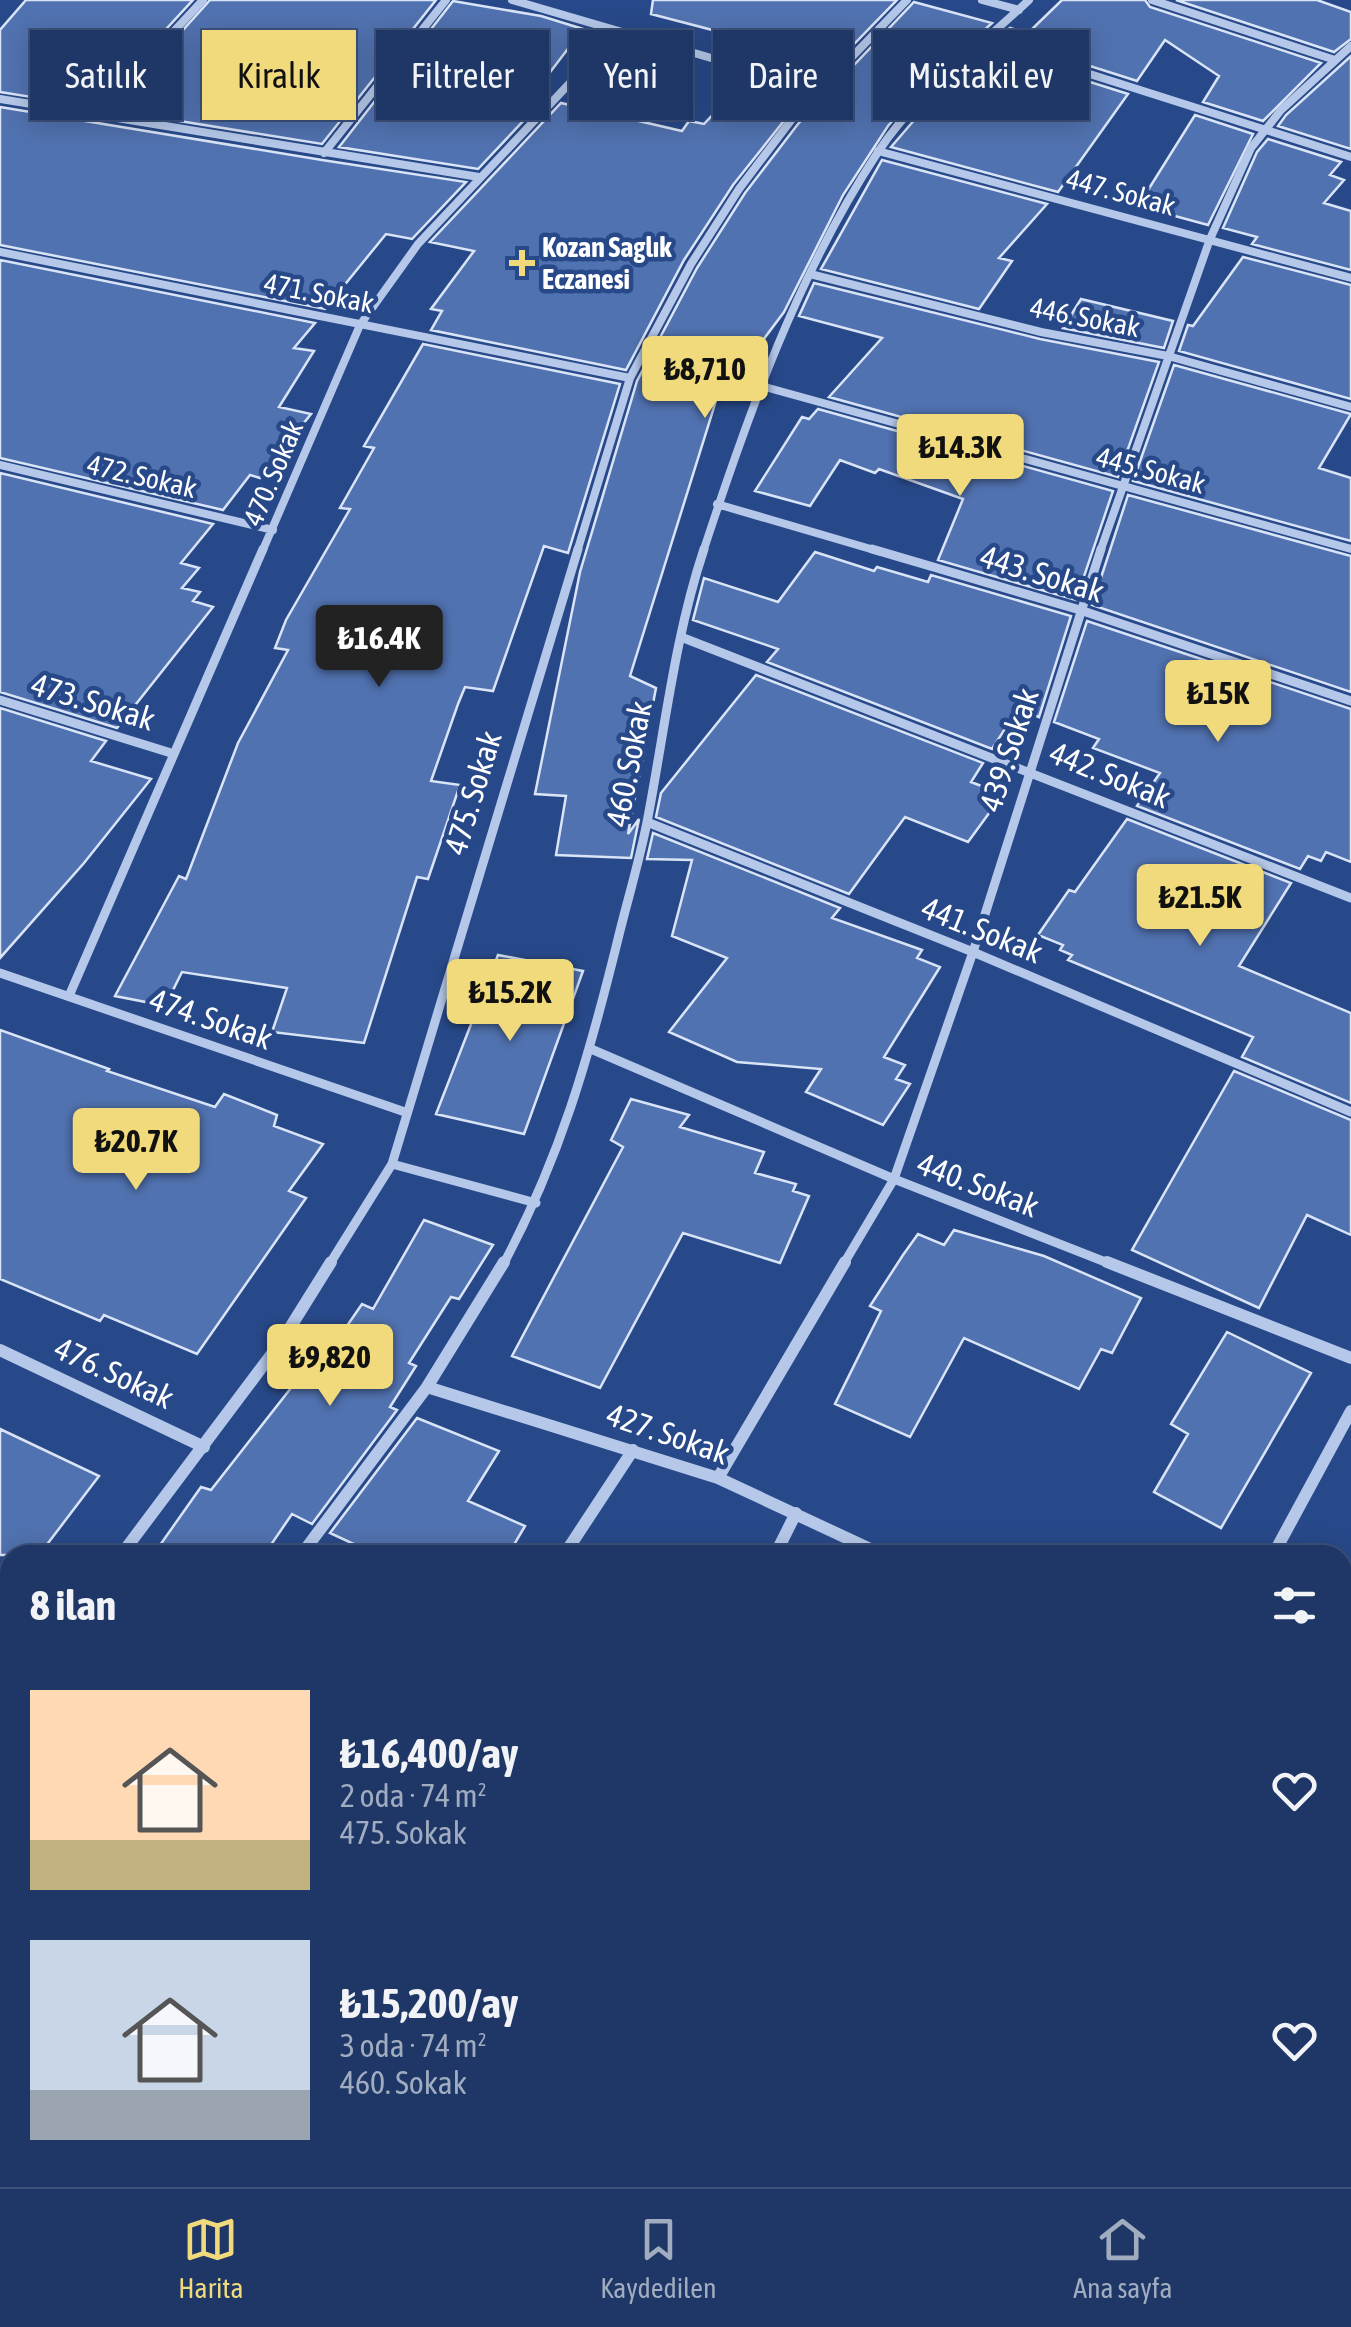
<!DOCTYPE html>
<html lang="tr">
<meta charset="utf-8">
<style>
:root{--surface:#1e3767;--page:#2b4270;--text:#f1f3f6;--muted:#a1acc0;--line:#3c517b;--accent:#f0da7c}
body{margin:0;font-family:"Asap Condensed",sans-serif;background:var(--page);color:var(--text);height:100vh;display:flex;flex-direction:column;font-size:38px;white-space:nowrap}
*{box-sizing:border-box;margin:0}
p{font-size:32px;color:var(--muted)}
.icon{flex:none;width:55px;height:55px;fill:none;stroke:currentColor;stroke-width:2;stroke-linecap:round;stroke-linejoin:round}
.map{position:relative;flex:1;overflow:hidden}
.drawer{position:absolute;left:0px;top:1545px;width:1352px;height:642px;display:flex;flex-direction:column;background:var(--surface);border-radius:30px 30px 0 0;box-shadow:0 5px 25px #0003,0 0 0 2px var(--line)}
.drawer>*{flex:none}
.top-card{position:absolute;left:30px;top:30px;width:1292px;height:90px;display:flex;gap:20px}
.price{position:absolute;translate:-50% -85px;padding:0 22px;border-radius:10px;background:var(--accent);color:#111;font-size:32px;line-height:65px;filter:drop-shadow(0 2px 5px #0008)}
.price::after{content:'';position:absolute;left:50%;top:60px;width:30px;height:22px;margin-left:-15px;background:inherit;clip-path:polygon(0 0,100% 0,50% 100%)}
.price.active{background:#222;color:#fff}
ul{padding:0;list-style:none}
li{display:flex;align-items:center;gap:30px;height:250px;padding:0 30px}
li span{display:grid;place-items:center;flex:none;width:280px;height:200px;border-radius:0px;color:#555}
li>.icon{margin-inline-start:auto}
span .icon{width:120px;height:120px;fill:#fffc;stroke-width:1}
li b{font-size:42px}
h2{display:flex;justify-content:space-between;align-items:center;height:120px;padding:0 30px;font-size:42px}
.chip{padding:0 35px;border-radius:0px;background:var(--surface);box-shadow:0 5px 25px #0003,0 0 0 2px var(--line);font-size:35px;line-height:90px}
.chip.active{background:var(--accent);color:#111}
.tabs{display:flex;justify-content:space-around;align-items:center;height:140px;border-top:2px solid var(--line);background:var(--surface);font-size:28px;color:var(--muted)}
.tabs a{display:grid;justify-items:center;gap:5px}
.tabs .active{color:var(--accent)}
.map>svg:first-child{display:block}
</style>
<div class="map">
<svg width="1351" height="2187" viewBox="0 0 1351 2187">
<rect width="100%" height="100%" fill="#284989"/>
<!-- building -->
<path fill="#5172b0" stroke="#d9e4f7" stroke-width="2.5" d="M 26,0 L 193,0 L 94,107 L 0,92 L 0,30 Z
M 210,0 L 436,0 L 322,144 L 111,110 Z
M 653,0 L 897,0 L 818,81 L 760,64 L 770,54 L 714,38 L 720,32 L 651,14 Z
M 1062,0 L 1145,0 L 1150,7 L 1321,63 L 1263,121 L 1203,102 L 1219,76 L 1165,40 L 1137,81 L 999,37 L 1010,28 L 1028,33 Z
M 1176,0 L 1317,0 L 1351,12 L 1351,39 L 1334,52 Z
M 453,1 L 541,16 L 583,29 L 532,96 L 544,99 L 478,169 L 339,147 Z
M 914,2 L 992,23 L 924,85 L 888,126 L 843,195 L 784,312 L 748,360 L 730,356 L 630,676 L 656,688 L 628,834 L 639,819 L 631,858 L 556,855 L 566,796 L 535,794 L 580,572 L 637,381 L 697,268 L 745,193 L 798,124 Z
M 986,49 L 1128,94 L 1058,192 L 891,147 L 935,96 Z
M 1351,56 L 1351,149 L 1278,126 L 1286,115 Z
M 748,77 L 806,93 L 733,185 L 684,260 L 626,370 L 431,330 L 442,311 L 431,309 L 474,251 L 430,242 L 561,103 L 682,131 L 689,121 L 704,124 Z
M 0,107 L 322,160 L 466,182 L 412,239 L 386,234 L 325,309 L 0,245 Z
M 1195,115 L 1253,134 L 1208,225 L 1138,206 Z
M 1268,139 L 1341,162 L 1330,175 L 1344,180 L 1324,203 L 1351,211 L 1351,270 L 1252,244 L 1257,237 L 1223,228 L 1257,152 Z
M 882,160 L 1047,204 L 999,258 L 1012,261 L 979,309 L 821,269 Z
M 1243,257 L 1351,285 L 1351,399 L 1179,351 L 1188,325 L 1193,326 Z
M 0,260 L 315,323 L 294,348 L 314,351 L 279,407 L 311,414 L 260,478 L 250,475 L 223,510 L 0,458 Z
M 814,283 L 1040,339 L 1159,362 L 1118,477 L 829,397 L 882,338 L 799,316 Z
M 1081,299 L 1173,321 L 1164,348 L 1063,328 Z
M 423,344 L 620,384 L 568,553 L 544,546 L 493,691 L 465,687 L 458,704 L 431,781 L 460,785 L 428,879 L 417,877 L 364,1043 L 272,1032 L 287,988 L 182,972 L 171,994 L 162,992 L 156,1004 L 115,996 L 179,876 L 186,879 L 238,743 L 288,650 L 275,648 L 286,620 L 350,509 L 340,508 L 374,448 L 364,446 Z
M 1174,365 L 1351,414 L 1319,468 L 1351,478 L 1351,541 L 1133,481 Z
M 818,409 L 1113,491 L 1076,600 L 938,560 L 963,499 L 879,469 L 875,473 L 840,460 L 810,506 L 755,491 L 802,417 L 809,419 Z
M 0,473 L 213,524 L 181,563 L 199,568 L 182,588 L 200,592 L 193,601 L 213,607 L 117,728 L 0,692 Z
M 1128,495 L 1351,556 L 1351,692 L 1092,605 Z
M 815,552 L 874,571 L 877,567 L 928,582 L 931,575 L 1071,616 L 1039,717 L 1018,709 L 992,749 L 767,662 L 778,649 L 693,620 L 704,578 L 778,602 Z
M 1087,621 L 1351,709 L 1351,862 L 1326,852 L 1321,861 L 1308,856 L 1300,869 L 1137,806 L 1160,773 L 1093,748 L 1099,739 L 1054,722 Z
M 756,675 L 983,763 L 971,782 L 1003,794 L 968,842 L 905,817 L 849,894 L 656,817 L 661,793 Z
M 0,708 L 106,741 L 91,761 L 151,779 L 84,863 L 0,958 Z
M 1127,819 L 1291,883 L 1239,966 L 1351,1013 L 1351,1103 L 1242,1057 L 1253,1037 L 1068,960 L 1072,955 L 1060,950 L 1063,945 L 1038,935 L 1069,890 L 1075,892 Z
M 653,833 L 840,908 L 832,918 L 922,950 L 917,958 L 940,967 L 884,1057 L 905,1065 L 896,1079 L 910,1084 L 883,1125 L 806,1092 L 821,1069 L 737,1062 L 669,1032 L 727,958 L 672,936 L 692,860 L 647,859 Z
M 498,955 L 583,971 L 524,1134 L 436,1114 Z
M 0,1030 L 109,1069 L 107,1071 L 215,1107 L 224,1094 L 277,1115 L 274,1126 L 323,1144 L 289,1191 L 306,1198 L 197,1354 L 104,1315 L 100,1321 L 0,1279 Z
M 1234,1071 L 1351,1120 L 1351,1235 L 1307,1215 L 1259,1308 L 1132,1250 Z
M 631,1099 L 689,1115 L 680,1127 L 764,1152 L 755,1173 L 796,1184 L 793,1191 L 809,1196 L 780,1263 L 683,1233 L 600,1388 L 512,1356 L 623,1147 L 611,1140 Z
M 424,1220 L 493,1245 L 459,1299 L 451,1297 L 409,1363 L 416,1366 L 390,1407 L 397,1410 L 312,1524 L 292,1514 L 264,1555 L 153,1555 L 201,1487 L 211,1490 L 298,1379 L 307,1384 L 362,1304 L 373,1309 Z
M 954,1230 L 1044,1256 L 1141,1298 L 1112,1353 L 1101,1349 L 1079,1389 L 964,1338 L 910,1437 L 835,1404 L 881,1311 L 870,1306 L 903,1255 L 918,1234 L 944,1245 Z
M 1227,1332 L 1311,1373 L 1221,1528 L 1154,1492 L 1188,1434 L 1171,1424 Z
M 417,1418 L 499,1451 L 468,1501 L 525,1526 L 508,1555 L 377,1555 L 330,1533 Z
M 0,1429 L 99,1476 L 39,1555 L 0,1555 Z"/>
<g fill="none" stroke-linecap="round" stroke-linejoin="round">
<!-- street-far2 -->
<path stroke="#b5c8e9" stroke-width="8" d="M 512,0 L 818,89
M 982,0 L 1019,10
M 1152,0 L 1335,60
M 989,42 L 1351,157
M 0,99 L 479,177
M 96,115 L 203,0
M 878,151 L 1351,278
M 324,153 L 446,0
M 0,252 L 630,378
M 810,274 L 1041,332 L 1168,356 L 1351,407
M 765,387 L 1351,549
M 0,465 L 273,530
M 717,504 L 881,552
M 262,552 L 360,325 L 418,244 L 618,32
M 577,552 L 630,378 L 691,264 L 739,189 L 792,119 L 907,0
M 703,552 C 748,415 798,273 878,152 C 916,94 979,47 1029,0
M 1100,552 L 1210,239 L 1251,148 L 1281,110 L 1351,46"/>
<!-- street-far1 -->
<path stroke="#b5c8e9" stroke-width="9" d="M 872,549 L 1080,610 L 1351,701
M 681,637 L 1351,898
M 0,700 L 171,753
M 647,822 L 973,952 L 1351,1112
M 0,973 L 405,1112
M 69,996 L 263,549
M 591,1049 L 894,1179 L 1113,1265
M 392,1164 L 536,1203
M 329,1265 L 392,1164 L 578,549
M 503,1265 C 560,1158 588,1060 617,943 C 627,901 640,860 648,817 C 665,728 675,636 704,549
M 843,1265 L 894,1179 L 973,952 L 1101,549"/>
<!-- street -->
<path stroke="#b5c8e9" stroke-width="12" d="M 1107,1262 L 1351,1358
M 0,1350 L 204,1447
M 427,1387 L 718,1478 L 883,1555
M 718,1478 L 845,1262
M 121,1555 L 283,1339 L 331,1262
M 301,1555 L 427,1387 L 504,1262
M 564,1555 L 633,1450
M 775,1555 L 796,1513
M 1273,1555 L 1351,1411
M 0,1713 L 10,1700
M 1342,1774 L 1351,1778
M 0,1971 L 10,1957
M 1142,2178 L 1158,2187
M 195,2187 L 200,2178
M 463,2187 L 468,2178"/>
</g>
<!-- markers -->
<path fill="#f0da7c" stroke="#284989" stroke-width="4" d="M517 248h10v10h10v10h-10v10h-10v-10h-10v-10h10z"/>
<g text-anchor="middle" stroke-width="9" stroke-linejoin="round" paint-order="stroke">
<!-- far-street labels -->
<g font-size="28" fill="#fff" stroke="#284989">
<text transform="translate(1121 192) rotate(15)" y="10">447. Sokak</text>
<text transform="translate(319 293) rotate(11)" y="10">471. Sokak</text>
<text transform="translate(1085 317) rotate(11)" y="10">446. Sokak</text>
<text transform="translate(1151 470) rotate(15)" y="10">445. Sokak</text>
<text transform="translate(273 473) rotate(-67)" y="10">470. Sokak</text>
<text transform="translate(142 476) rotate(13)" y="10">472. Sokak</text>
</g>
<!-- far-poi labels -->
<g font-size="28" font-weight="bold" fill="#fff" stroke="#284989" text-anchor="start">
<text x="542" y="257">Kozan Saglık<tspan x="542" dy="32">Eczanesi</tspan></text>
</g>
<!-- street labels -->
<g font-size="32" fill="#fff" stroke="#284989">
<text transform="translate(1042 574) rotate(17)" y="11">443. Sokak</text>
<text transform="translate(93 702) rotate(17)" y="11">473. Sokak</text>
<text transform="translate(1009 750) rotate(-72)" y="11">439. Sokak</text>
<text transform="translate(629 764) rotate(-79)" y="11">460. Sokak</text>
<text transform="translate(1110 775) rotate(22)" y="11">442. Sokak</text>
<text transform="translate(473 793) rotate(-73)" y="11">475. Sokak</text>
<text transform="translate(982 930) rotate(22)" y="11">441. Sokak</text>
<text transform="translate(211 1019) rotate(19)" y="11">474. Sokak</text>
<text transform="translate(978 1185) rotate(21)" y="11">440. Sokak</text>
<text transform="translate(114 1373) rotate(25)" y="11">476. Sokak</text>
<text transform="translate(668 1434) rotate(19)" y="11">427. Sokak</text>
</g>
</g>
</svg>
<b class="price" style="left:705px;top:421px">₺8,710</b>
<b class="price" style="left:960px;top:499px">₺14.3K</b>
<b class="price active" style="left:379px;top:690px">₺16.4K</b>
<b class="price" style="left:1218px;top:745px">₺15K</b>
<b class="price" style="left:1200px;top:949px">₺21.5K</b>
<b class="price" style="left:510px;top:1044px">₺15.2K</b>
<b class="price" style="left:136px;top:1193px">₺20.7K</b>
<b class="price" style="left:330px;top:1409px">₺9,820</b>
<div class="top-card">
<a class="chip">Satılık</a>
<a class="chip active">Kiralık</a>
<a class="chip">Filtreler</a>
<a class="chip">Yeni</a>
<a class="chip">Daire</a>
<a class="chip">Müstakil ev</a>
</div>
<section class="drawer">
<h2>8 ilan<svg class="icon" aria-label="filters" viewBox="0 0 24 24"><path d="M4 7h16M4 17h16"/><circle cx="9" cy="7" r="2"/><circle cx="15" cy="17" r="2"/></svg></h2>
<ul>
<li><span style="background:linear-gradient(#ffd9b3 75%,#c2b280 0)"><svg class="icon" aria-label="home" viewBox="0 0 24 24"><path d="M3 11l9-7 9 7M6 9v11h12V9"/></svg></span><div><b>₺16,400/ay</b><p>2 oda · 74 m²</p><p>475. Sokak</p></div><svg class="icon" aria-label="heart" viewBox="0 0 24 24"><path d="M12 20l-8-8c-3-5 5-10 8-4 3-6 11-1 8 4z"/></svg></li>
<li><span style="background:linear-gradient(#c9d6e8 75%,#9aa5b1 0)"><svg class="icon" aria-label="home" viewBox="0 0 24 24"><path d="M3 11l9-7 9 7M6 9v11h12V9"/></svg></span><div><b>₺15,200/ay</b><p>3 oda · 74 m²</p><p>460. Sokak</p></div><svg class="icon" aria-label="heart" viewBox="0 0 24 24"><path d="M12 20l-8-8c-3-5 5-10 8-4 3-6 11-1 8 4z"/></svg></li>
</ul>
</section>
</div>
<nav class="tabs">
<a class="active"><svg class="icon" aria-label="map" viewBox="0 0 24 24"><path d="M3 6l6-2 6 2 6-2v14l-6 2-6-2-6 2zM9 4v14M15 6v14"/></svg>Harita</a>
<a><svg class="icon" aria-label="saved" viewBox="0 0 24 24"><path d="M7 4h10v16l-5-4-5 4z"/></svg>Kaydedilen</a>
<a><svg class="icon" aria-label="home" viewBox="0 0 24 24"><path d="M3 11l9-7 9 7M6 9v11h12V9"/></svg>Ana sayfa</a>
</nav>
